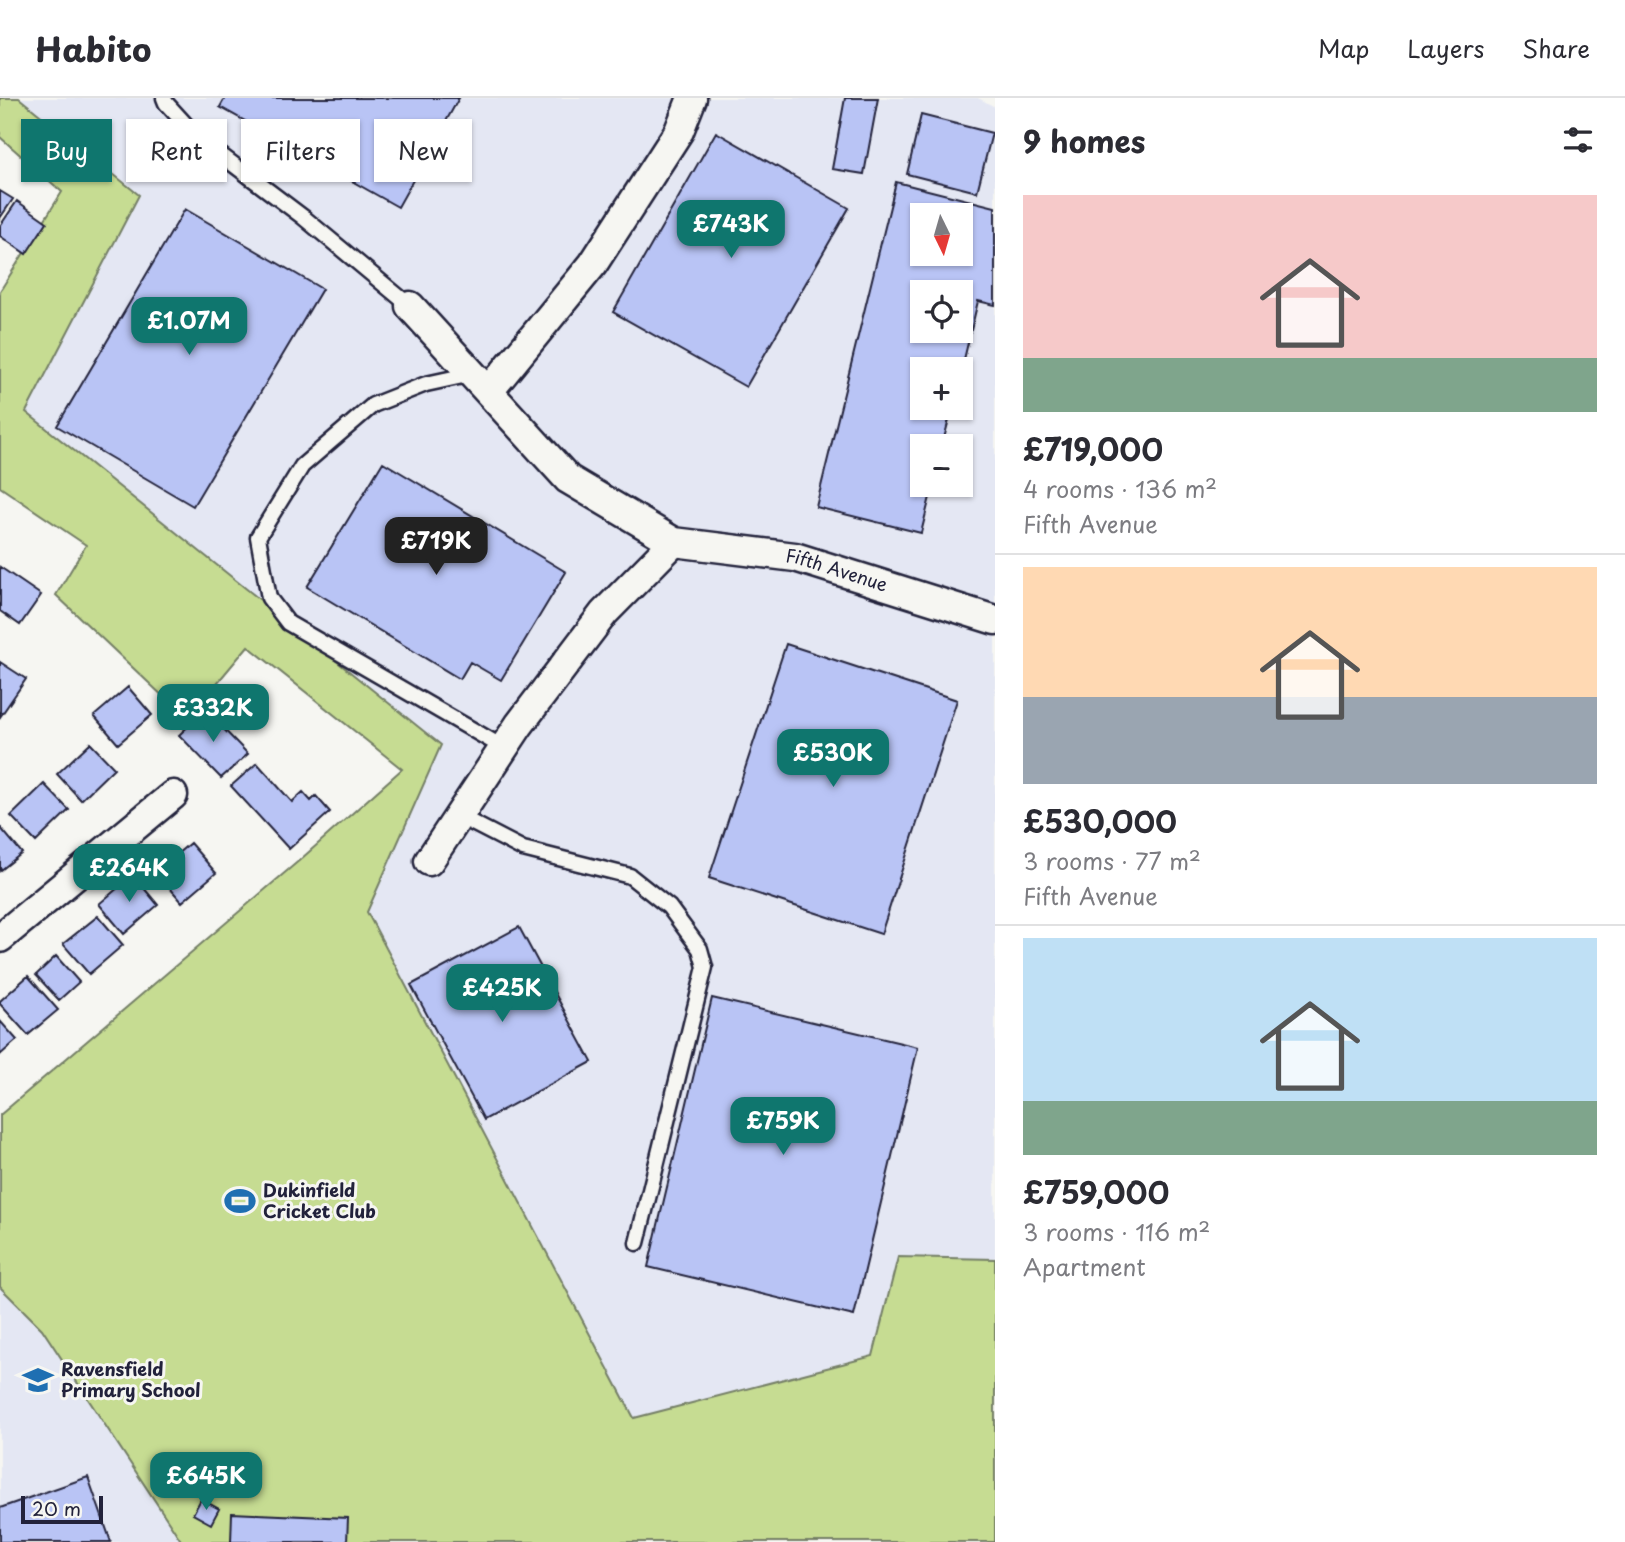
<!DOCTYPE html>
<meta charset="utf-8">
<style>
:root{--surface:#fff;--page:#f7f7f7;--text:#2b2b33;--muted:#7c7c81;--line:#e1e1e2;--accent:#0f766e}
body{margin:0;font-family:"Playpen Sans",sans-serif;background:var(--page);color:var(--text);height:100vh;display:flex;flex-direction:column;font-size:26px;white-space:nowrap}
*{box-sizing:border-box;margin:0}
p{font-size:23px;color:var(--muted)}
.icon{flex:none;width:38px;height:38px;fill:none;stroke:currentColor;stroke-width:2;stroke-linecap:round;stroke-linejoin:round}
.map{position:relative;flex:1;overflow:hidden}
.details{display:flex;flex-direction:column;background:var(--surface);width:630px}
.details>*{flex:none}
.guide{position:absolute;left:21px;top:21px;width:665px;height:63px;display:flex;gap:14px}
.needle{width:46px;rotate:175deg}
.tools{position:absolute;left:910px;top:105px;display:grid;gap:14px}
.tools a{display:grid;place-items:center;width:63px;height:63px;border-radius:0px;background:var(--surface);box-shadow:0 2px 5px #0004;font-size:35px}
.scale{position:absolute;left:21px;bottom:18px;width:82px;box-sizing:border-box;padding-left:7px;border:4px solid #22223b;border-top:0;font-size:19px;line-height:24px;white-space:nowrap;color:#22223b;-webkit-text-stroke:5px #f6f6f2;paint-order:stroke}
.price{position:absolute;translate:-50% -60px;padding:0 16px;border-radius:14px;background:var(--accent);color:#fff;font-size:23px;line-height:46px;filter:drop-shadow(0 2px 4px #0008)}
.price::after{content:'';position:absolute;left:50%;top:42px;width:21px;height:16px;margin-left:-10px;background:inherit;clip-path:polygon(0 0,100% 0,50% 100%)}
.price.active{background:#222;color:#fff}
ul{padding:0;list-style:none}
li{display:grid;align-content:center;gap:14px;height:371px;padding:0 28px}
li+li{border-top:2px solid var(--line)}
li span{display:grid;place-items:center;height:217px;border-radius:0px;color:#555}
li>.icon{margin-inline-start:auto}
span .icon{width:126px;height:126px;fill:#fffc;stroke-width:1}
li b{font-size:30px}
h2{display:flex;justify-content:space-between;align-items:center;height:84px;padding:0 28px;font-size:30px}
.tag{padding:0 24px;border-radius:0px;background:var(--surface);box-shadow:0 2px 5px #0004;font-size:24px;line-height:63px}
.tag.active{background:var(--accent);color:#fff}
header{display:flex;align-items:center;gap:42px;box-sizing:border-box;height:98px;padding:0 35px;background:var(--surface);border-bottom:2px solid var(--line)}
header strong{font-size:33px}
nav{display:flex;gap:38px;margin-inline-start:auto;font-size:24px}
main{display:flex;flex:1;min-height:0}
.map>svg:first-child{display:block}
</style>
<header>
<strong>Habito</strong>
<nav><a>Map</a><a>Layers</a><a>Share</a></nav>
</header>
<main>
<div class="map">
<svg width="995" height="1444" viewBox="0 0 995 1444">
<rect width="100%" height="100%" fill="#f6f6f2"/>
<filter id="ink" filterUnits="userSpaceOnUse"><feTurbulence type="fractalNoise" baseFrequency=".0143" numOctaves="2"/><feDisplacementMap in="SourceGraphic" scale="14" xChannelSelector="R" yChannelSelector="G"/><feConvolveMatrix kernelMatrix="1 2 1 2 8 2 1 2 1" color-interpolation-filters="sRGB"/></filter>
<g filter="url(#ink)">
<!-- built -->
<path fill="#e4e7f3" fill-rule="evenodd" d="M 19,0 L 978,0 L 995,9 L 995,1161 L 898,1159 L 873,1258 L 634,1320 L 367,814 L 441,647 L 26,314 L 139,97 ZM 922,117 L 961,117 L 961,156 L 922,156 ZM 922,194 L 961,194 L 961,233 L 922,233 ZM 922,271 L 961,271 L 961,310 L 922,310 ZM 922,348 L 961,348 L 961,387 L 922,387 Z
M 0,1189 L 42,1231 L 182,1444 L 0,1444 Z"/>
<!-- green -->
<path fill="#c6dc92" stroke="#747f66" stroke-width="2" d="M 0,0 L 19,0 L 139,97 L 26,314 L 441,647 L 367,814 L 634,1320 L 873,1258 L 898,1159 L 995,1161 L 995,1444 L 182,1444 L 42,1231 L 0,1189 L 0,1017 L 301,761 L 402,671 L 248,548 L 187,621 L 56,497 L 86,447 L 0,389 L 0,193 L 62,94 L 0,39 Z"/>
<!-- building -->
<path fill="#b9c4f5" stroke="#22223b" stroke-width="2" fill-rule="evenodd" d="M 225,0 L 459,0 L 398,109 L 220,9 Z
M 845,0 L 878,0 L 864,76 L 832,71 Z
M 921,17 L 992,35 L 977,94 L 907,76 Z
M 716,34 L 849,110 L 746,289 L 613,214 Z
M 896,84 L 995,109 L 995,207 L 978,203 L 961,274 L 961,271 L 922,271 L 922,310 L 952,310 L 942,348 L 922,348 L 922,387 L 933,387 L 921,435 L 816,409 ZM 922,117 L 961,117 L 961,156 L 922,156 ZM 922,194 L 961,194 L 961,233 L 922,233 Z
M 0,93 L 13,101 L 0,120 Z
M 17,103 L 47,124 L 26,156 L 0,138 L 0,128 Z
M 185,111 L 322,191 L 193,408 L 57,328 Z
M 383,364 L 566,474 L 501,582 L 470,564 L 460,581 L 307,489 Z
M 0,469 L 41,497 L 20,527 L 0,513 Z
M 786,546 L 957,602 L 881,836 L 709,780 Z
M 0,564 L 26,581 L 0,619 Z
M 128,589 L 152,617 L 118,646 L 94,618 Z
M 205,612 L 248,656 L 221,680 L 179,637 Z
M 90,645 L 114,670 L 81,702 L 57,676 Z
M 257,665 L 292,704 L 303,694 L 311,703 L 316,698 L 330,714 L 289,751 L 231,688 Z
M 44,686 L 69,712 L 36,744 L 11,718 Z
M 0,729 L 22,755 L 0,773 Z
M 190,745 L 216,775 L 182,804 L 156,774 Z
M 133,777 L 158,807 L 124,836 L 99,806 Z
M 98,818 L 123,847 L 89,876 L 63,846 Z
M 519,829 L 592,964 L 484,1022 L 411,887 Z
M 56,858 L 79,884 L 59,902 L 36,877 Z
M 28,878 L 58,912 L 28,937 L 0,906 L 0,903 Z
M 712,900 L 918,949 L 854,1218 L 648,1169 Z
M 0,923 L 17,942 L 0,957 Z
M 88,1379 L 111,1444 L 0,1444 L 0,1410 Z
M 201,1401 L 219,1411 L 211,1426 L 193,1416 Z
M 232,1415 L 348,1420 L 347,1444 L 231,1444 Z"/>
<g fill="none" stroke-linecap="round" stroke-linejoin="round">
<!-- service casing -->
<g stroke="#22223b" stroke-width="19">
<path id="service" d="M 164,0 L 166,5 L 197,39 L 303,119 L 410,208
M 472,276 L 426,286 L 373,307 L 302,368 L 258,439 L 269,500 L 288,525 L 504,650
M 459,718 L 523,751 L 630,778 L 669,809 L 700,851 L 705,869 L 637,1145"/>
</g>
<!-- minor casing -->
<g stroke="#22223b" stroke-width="33">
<g id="minor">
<path id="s1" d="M 410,208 L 568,381 L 674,444 L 795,459 L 995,522"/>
<path d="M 489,293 L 593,166 L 679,33 L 692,0"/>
<path d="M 429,763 L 519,627 L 604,515 L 674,444"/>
<path d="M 0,840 L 173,697"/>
</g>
</g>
<!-- service -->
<use href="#service" stroke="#f6f6f2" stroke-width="14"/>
<!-- minor -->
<use href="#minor" stroke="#f6f6f2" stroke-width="28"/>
</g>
</g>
<!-- icons -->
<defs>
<g id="stadium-bare" transform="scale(2.415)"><path d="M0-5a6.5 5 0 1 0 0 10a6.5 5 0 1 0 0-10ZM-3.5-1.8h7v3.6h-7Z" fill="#1f6fb2" stroke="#f6f6f2" stroke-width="2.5" paint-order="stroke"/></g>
<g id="school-bare" transform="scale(2.415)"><path d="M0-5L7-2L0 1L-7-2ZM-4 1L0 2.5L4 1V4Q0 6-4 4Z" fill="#1f6fb2" stroke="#f6f6f2" stroke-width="2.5" paint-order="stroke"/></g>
</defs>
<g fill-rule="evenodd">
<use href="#stadium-bare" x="240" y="1103"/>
<use href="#school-bare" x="38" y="1282"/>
</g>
<g text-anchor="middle" stroke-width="6" stroke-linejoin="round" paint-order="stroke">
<!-- street labels -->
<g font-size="18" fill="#22223b" stroke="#f6f6f2">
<text dy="6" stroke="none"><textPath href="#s1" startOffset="523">Fifth Avenue</textPath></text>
</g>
<!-- poi labels -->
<g font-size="18" font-weight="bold" fill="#22223b" stroke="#f6f6f2" text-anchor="start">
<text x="263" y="1099">Dukinfield<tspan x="263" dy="21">Cricket Club</tspan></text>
<text x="61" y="1278">Ravensfield<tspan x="61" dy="21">Primary School</tspan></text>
</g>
</g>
</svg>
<div class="tools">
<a><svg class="needle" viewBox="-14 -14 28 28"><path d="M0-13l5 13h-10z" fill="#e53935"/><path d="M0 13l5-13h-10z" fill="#7c7c81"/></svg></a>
<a><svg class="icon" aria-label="locate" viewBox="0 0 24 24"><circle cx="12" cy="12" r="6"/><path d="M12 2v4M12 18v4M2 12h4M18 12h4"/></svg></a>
<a>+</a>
<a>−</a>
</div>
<div class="scale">20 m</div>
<b class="price" style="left:731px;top:162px">£743K</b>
<b class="price" style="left:189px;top:259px">£1.07M</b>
<b class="price active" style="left:436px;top:479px">£719K</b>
<b class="price" style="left:213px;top:646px">£332K</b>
<b class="price" style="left:833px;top:691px">£530K</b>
<b class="price" style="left:129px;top:806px">£264K</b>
<b class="price" style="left:502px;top:926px">£425K</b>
<b class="price" style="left:783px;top:1059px">£759K</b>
<b class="price" style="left:206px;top:1414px">£645K</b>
<div class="guide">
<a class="tag active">Buy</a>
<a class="tag">Rent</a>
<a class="tag">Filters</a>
<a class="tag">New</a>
</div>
</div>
<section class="details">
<h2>9 homes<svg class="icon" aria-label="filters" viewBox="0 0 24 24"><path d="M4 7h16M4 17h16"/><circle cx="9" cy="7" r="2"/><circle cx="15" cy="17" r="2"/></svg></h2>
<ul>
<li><span style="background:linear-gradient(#f6c9c9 75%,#7fa58c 0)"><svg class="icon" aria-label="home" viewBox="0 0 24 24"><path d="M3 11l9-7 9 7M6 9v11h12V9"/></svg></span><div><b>£719,000</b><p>4 rooms · 136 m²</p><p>Fifth Avenue</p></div></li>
<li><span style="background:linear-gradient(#ffd9b3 60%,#9aa5b1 0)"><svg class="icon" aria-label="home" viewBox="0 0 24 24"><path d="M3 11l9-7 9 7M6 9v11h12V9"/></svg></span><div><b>£530,000</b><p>3 rooms · 77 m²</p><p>Fifth Avenue</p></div></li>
<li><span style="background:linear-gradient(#bfe0f5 75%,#7fa58c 0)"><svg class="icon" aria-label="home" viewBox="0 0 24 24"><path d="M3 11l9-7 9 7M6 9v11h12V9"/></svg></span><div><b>£759,000</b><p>3 rooms · 116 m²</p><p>Apartment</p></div></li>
</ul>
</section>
</main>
